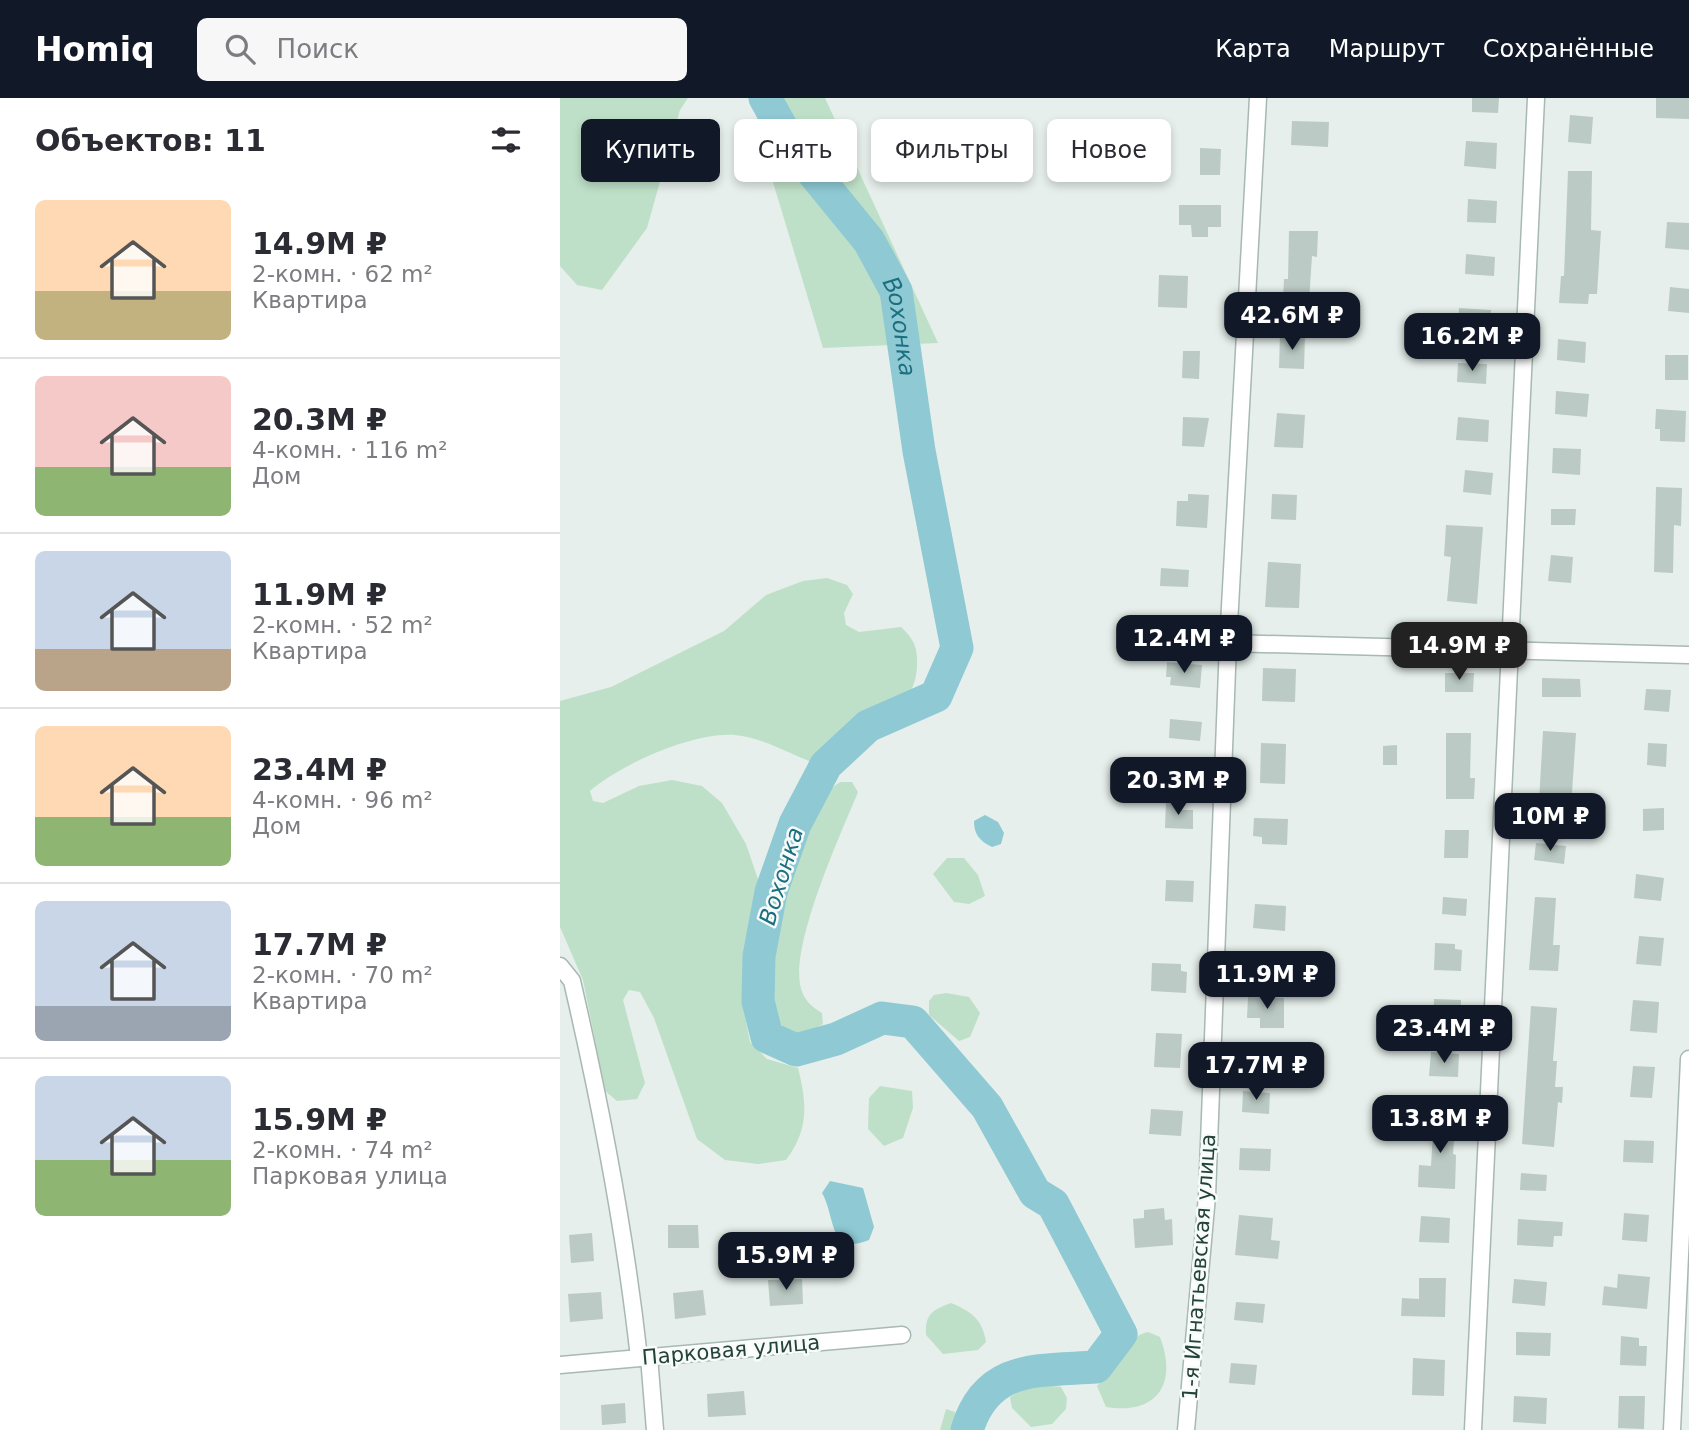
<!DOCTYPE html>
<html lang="ru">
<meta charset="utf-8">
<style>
:root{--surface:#fff;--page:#f7f7f7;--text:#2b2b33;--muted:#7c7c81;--line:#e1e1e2;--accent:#111827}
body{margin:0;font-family:"DejaVu Sans",sans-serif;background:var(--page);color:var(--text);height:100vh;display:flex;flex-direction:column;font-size:26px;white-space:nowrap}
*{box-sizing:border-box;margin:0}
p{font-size:23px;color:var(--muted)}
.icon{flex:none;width:38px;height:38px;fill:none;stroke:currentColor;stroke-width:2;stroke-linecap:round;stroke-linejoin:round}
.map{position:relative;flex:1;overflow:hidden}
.sheet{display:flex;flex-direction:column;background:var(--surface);width:560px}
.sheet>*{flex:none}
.hud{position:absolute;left:21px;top:21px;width:665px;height:63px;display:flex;gap:14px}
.price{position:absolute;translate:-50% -60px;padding:0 16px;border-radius:14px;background:var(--accent);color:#fff;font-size:23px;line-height:46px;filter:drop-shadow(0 2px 4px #0008)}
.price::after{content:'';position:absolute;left:50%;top:42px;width:21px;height:16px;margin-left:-10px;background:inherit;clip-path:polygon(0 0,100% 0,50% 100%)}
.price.current{background:#222;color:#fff}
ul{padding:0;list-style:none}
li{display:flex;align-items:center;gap:21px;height:175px;padding:0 35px}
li+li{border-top:2px solid var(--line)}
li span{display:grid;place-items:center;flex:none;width:196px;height:140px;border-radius:10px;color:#555}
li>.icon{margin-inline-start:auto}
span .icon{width:84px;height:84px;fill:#fffc;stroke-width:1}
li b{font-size:30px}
h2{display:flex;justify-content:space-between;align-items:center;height:84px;padding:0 35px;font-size:30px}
.chip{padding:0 24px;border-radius:10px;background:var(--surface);box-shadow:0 4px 10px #0003;font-size:24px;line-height:63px}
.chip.current{background:var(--accent);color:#fff}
header{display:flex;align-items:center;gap:42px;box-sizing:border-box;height:98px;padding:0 35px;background:var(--accent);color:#fff}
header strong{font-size:33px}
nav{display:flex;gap:38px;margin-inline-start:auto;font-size:24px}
.search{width:490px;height:63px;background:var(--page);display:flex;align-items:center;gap:18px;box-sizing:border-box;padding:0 24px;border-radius:10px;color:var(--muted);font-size:26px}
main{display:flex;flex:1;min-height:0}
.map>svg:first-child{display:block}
</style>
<header>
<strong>Homiq</strong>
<div class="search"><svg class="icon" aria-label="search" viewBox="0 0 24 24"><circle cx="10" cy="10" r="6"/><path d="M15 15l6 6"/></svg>Поиск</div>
<nav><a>Карта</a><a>Маршрут</a><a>Сохранённые</a></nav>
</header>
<main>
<section class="sheet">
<h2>Объектов: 11<svg class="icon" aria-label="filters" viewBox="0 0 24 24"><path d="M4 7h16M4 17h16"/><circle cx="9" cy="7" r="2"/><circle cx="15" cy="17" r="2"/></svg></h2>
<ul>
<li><span style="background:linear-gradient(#ffd9b3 65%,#c2b280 0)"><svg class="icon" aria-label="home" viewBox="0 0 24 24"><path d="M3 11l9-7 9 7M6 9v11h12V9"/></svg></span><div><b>14.9M ₽</b><p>2-комн. · 62 m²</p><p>Квартира</p></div></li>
<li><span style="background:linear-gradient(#f6c9c9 65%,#8fb573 0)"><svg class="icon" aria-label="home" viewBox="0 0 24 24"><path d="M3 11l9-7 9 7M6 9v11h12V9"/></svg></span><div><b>20.3M ₽</b><p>4-комн. · 116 m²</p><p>Дом</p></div></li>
<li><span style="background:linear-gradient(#c9d6e8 70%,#b9a48a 0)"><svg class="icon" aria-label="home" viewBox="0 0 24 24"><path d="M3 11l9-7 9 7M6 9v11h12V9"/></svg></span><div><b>11.9M ₽</b><p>2-комн. · 52 m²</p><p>Квартира</p></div></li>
<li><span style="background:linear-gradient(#ffd9b3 65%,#8fb573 0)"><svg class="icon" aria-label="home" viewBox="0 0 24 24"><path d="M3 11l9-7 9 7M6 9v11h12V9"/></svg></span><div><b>23.4M ₽</b><p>4-комн. · 96 m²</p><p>Дом</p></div></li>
<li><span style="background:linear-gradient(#c9d6e8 75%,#9aa5b1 0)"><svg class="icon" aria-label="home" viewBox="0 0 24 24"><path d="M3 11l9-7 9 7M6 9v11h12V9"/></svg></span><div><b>17.7M ₽</b><p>2-комн. · 70 m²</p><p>Квартира</p></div></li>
<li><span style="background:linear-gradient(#c9d6e8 60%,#8fb573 0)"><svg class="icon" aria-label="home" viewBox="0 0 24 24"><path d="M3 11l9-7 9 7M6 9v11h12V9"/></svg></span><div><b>15.9M ₽</b><p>2-комн. · 74 m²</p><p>Парковая улица</p></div></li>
</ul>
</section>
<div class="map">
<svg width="1129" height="1332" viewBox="0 0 1129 1332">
<rect width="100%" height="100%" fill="#e6efeb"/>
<!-- green -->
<path fill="#bfe0c8" d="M 0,0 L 128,0 L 120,12 L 87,130 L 42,192 L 17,187 L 0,168 Z
M 194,0 L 265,0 L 378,245 L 263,250 L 200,41 Z
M 267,480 L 287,487 L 293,496 L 284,515 L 286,527 L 299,534 L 341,529 C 354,541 358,550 357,568 C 355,615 317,610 284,631 C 274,638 265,655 257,666 C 231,657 202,639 175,637 C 133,634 61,666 30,693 L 33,703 L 43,705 L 79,688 L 112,682 L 142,688 L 162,705 L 186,746 L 199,784 L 183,908 L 190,944 L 207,961 L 238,970 C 247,1006 249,1031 226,1062 L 198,1066 L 165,1062 L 137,1041 L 94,920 L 80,894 L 69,892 L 63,902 L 85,985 L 77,1001 L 57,1003 L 45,993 L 23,882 L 0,829 L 0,603 L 51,589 L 164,533 L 206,497 L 243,483 Z
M 281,684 L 292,684 L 298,694 C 282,734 224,858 243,896 C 247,905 254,910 262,915 L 263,926 L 239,940 C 224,932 218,926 212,909 C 199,870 243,699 281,684 Z
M 387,760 L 404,760 L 418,777 L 425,798 L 409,806 L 394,804 L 373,776 Z
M 386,895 L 409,899 L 420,915 L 410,939 L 399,943 L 369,917 L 369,903 L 374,897 Z
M 320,988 L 352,993 L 353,1010 L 343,1040 L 324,1048 L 308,1031 L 309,1000 Z
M 391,1205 C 411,1213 423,1222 426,1244 L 418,1252 L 383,1256 L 366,1237 C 365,1216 372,1212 391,1205 Z
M 588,1234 L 600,1239 C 618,1286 597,1317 546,1309 L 537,1288 C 554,1271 564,1239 588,1234 Z
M 484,1287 L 501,1289 L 507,1300 L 506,1311 L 492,1326 L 471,1329 L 452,1310 L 450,1299 L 462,1292 Z
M 386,1311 L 395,1314 L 396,1332 L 380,1332 Z"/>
<!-- water -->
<path fill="#8ec9d4" d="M 425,717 L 438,724 L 444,735 L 441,746 L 432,749 C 420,743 414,737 414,723 Z
M 270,1083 L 303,1090 L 314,1129 L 309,1142 C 268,1159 276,1119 262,1095 Z"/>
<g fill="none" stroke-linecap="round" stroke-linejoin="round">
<!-- river -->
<path stroke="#8ec9d4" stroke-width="33" id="s1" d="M 205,0 L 233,50 L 309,143 L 336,193 L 359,353 L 397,550 L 376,598 L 308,628 L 266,667 L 235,726 L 211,794 L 199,858 L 198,903 L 207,939 L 236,952 L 276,941 L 322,920 L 353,924 L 427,1009 L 475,1095 L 493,1106 L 561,1236 L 536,1269 C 478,1273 427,1266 407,1332"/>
</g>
<!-- building -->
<path fill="#bbcac4" d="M 912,0 L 939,0 L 938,15 L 912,14 Z
M 1096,0 L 1129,0 L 1129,21 L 1096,20 Z
M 1010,17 L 1033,19 L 1031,46 L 1008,44 Z
M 732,23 L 769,24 L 768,49 L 731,47 Z
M 906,43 L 937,45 L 936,71 L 904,68 Z
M 640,50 L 661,51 L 660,77 L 640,77 Z
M 1008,73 L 1032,73 L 1031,132 L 1041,133 L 1037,196 L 1029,196 L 1028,206 L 999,205 L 1001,178 L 1004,178 Z
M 908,101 L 937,103 L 936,125 L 907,124 Z
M 619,107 L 661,107 L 661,129 L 648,129 L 648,139 L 632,139 L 631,127 L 619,127 Z
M 1107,124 L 1129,125 L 1129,152 L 1105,150 Z
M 729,133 L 758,133 L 757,159 L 752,158 L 749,203 L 723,201 L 724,181 L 728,181 Z
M 906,156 L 935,159 L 934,178 L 905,176 Z
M 599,177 L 628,178 L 627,210 L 598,209 Z
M 1110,189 L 1129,191 L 1129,215 L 1108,213 Z
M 899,210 L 931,212 L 930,230 L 898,228 Z
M 720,236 L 745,237 L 744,271 L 719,270 Z
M 998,241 L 1026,244 L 1025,265 L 997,262 Z
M 623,253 L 640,253 L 639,281 L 622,280 Z
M 1105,257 L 1128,257 L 1128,282 L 1105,282 Z
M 898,265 L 927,266 L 926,286 L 897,284 Z
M 996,293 L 1029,296 L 1027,319 L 995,316 Z
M 1096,311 L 1126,313 L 1125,344 L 1100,343 L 1100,331 L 1095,331 Z
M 717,315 L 745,317 L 743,350 L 714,349 Z
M 623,319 L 649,320 L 644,349 L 622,348 Z
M 898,319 L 929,322 L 928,344 L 896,342 Z
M 993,350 L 1021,351 L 1020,377 L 992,375 Z
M 905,372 L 933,375 L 931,397 L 903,394 Z
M 1096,389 L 1122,390 L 1121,428 L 1114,427 L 1113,475 L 1094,474 Z
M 628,396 L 649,397 L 647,430 L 616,428 L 617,403 L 628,403 Z
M 712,396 L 737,397 L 736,422 L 711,421 Z
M 991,411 L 1016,411 L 1015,427 L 991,427 Z
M 886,427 L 923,429 L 917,506 L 887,503 L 891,459 L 884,458 Z
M 991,457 L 1013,459 L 1011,485 L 988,483 Z
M 708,464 L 741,466 L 739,510 L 705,509 Z
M 601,470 L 629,472 L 628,489 L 600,488 Z
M 607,564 L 642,567 L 640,590 L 610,587 L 611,579 L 606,579 Z
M 703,570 L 736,571 L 735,604 L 702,603 Z
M 885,575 L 914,575 L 913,594 L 885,594 Z
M 982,580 L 1020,581 L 1021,599 L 982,599 Z
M 1086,591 L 1111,592 L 1109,614 L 1084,612 Z
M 610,621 L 642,624 L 640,643 L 609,640 Z
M 983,633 L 1016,635 L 1012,695 L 1006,695 L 1005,705 L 979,704 Z
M 886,635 L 911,635 L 910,680 L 915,680 L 914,701 L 886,701 Z
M 701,645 L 726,646 L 725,686 L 700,685 Z
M 1088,645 L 1107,646 L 1106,669 L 1087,667 Z
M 837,647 L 837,667 L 823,667 L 823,648 Z
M 606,703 L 620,704 L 620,712 L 633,712 L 633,731 L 605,730 Z
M 1104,710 L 1104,732 L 1083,733 L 1083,711 Z
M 694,720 L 728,721 L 727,747 L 702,746 L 702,739 L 693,738 Z
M 885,732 L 909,732 L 908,760 L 884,760 Z
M 976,745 L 1006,748 L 1004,766 L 974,762 Z
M 1076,776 L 1104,780 L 1101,803 L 1074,800 Z
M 606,782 L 634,783 L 633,804 L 605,803 Z
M 883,799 L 907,801 L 906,818 L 882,816 Z
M 975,799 L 996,800 L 993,847 L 1000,847 L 998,873 L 969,872 Z
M 695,806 L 726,808 L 725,833 L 693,830 Z
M 1079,838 L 1104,840 L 1101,868 L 1076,866 Z
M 875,845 L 895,846 L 895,851 L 902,852 L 901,873 L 874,872 Z
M 592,865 L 621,866 L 621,873 L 627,874 L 626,895 L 591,893 Z
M 688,899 L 724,900 L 724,930 L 700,930 L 700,920 L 687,920 Z
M 874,901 L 901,902 L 900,925 L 873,923 Z
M 1073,902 L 1099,904 L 1097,935 L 1070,933 Z
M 971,908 L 997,910 L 993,963 L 997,963 L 995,989 L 1003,989 L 1002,1005 L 998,1004 L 994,1049 L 962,1046 Z
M 596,935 L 622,936 L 620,970 L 594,969 Z
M 871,954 L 899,956 L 898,979 L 869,978 Z
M 1073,968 L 1095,969 L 1092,1000 L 1070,999 Z
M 683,993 L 710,995 L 709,1016 L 682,1014 Z
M 591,1011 L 623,1013 L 621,1038 L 589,1036 Z
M 869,1016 L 896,1019 L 893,1056 L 896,1057 L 895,1091 L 858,1089 L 859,1067 L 871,1068 L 873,1033 L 868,1032 Z
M 1064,1042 L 1094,1043 L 1093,1065 L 1063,1064 Z
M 680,1050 L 711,1051 L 710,1073 L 679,1072 Z
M 961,1075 L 987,1077 L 986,1093 L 960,1092 Z
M 604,1110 L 605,1122 L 612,1121 L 613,1147 L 575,1150 L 573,1121 L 584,1120 L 584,1112 Z
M 1064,1115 L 1089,1117 L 1087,1144 L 1062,1142 Z
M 679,1117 L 713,1120 L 711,1142 L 720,1143 L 718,1161 L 675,1157 Z
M 861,1118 L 890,1120 L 889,1145 L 859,1144 Z
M 958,1121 L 1003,1124 L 1002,1138 L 994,1138 L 993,1149 L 957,1147 Z
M 108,1127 L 138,1127 L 139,1150 L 108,1150 Z
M 32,1135 L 34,1163 L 11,1165 L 9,1137 Z
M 1058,1176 L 1090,1179 L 1087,1211 L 1042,1207 L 1044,1188 L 1057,1190 Z
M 859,1180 L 886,1180 L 885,1219 L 841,1218 L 842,1200 L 859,1201 Z
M 242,1181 L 243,1206 L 210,1208 L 208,1182 Z
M 954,1181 L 987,1184 L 985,1208 L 952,1205 Z
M 143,1192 L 146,1217 L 115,1221 L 113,1195 Z
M 41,1194 L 43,1221 L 10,1224 L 8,1196 Z
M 676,1204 L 705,1206 L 703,1225 L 674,1222 Z
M 956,1234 L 991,1235 L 990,1258 L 956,1257 Z
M 1061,1238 L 1079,1240 L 1079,1248 L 1087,1248 L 1086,1268 L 1060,1267 Z
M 853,1260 L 885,1262 L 884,1298 L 852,1297 Z
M 671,1265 L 697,1267 L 695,1287 L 669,1285 Z
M 184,1293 L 186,1317 L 148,1319 L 147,1296 Z
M 954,1298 L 987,1300 L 986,1326 L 953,1324 Z
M 1059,1298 L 1085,1298 L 1084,1331 L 1058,1330 Z
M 65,1305 L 66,1325 L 42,1327 L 41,1307 Z"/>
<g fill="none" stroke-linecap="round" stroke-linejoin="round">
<!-- minor casing -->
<g stroke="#a8b8b2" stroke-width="19">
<path id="minor" d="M 668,545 L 1129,557
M 0,868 L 12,883 C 41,1008 65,1132 79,1260
M 89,1259 L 95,1332
M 0,1267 L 342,1237
M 626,1332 L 647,1098 L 668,545 L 698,0
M 913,1332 L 976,0
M 1112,1332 L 1129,961"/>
</g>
<!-- minor -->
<use href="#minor" stroke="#fff" stroke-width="16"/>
</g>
<g text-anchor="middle" stroke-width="5" stroke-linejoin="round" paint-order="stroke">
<!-- street labels -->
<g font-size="21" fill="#24423a" stroke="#f7fbf9">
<text transform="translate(639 1169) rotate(-86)" y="7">1-я Игнатьевская улица</text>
<text transform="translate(171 1252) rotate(-5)" y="7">Парковая улица</text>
</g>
<!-- water labels -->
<g font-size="23" font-style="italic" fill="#1c6f80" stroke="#f7fbf9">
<text dy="8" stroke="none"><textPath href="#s1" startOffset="270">Вохонка</textPath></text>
<text transform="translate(221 778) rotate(-73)" y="8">Вохонка</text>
</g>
</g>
</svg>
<b class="price" style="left:732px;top:254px">42.6M ₽</b>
<b class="price" style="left:912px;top:275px">16.2M ₽</b>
<b class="price" style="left:624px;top:577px">12.4M ₽</b>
<b class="price current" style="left:899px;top:584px">14.9M ₽</b>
<b class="price" style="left:618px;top:719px">20.3M ₽</b>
<b class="price" style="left:990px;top:755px">10M ₽</b>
<b class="price" style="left:707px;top:913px">11.9M ₽</b>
<b class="price" style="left:884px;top:967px">23.4M ₽</b>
<b class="price" style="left:696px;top:1004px">17.7M ₽</b>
<b class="price" style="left:880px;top:1057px">13.8M ₽</b>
<b class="price" style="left:226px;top:1194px">15.9M ₽</b>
<div class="hud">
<a class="chip current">Купить</a>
<a class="chip">Снять</a>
<a class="chip">Фильтры</a>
<a class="chip">Новое</a>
</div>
</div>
</main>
